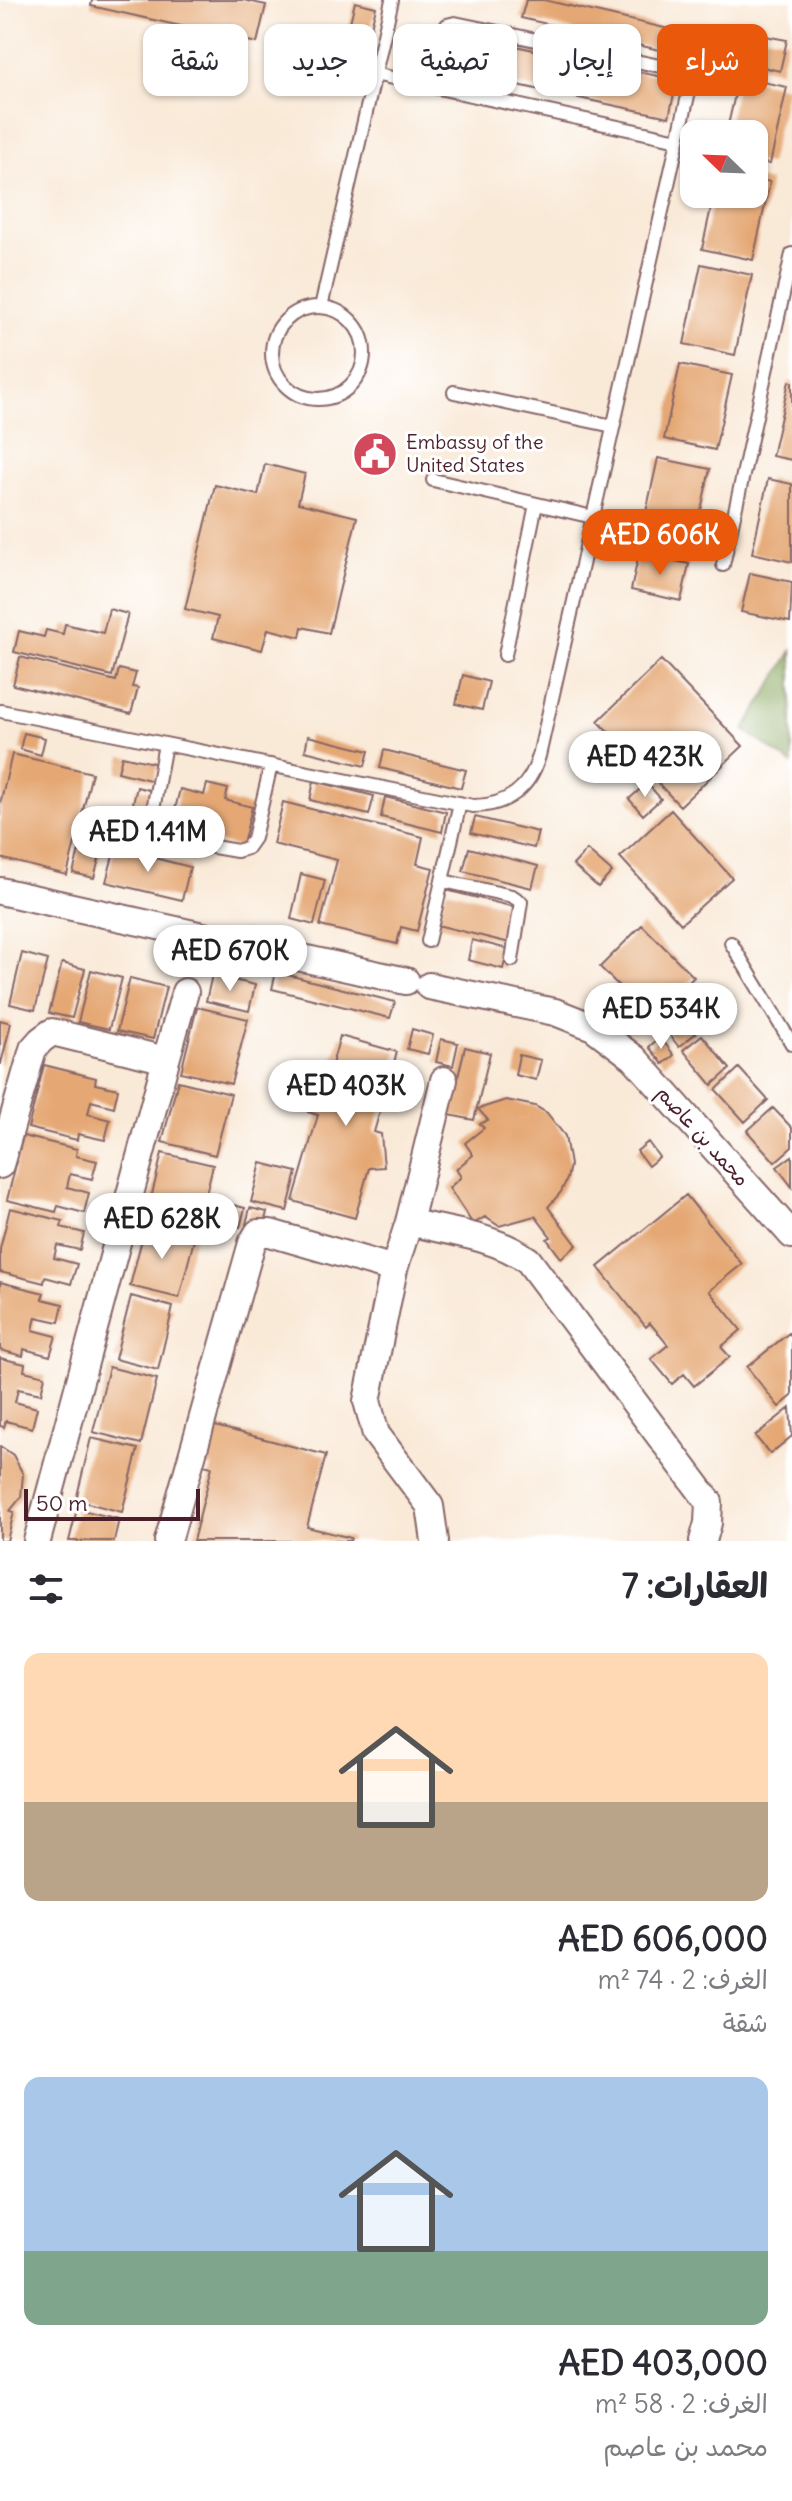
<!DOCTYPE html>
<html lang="ar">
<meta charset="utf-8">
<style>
:root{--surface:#fff;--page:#f2f2f3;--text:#2b2b33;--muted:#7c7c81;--accent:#ea580c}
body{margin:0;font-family:Delius,"Playpen Sans Arabic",sans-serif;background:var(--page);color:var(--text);direction:rtl;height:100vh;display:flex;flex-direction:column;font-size:30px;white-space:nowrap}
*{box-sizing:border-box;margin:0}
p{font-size:26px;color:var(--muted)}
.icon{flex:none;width:44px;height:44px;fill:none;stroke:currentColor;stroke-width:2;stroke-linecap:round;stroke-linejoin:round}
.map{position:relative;height:1541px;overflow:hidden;direction:ltr}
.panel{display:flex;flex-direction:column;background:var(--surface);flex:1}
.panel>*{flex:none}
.top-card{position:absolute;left:24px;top:24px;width:744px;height:72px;direction:rtl;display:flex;gap:16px}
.needle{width:52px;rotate:293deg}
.buttons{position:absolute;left:680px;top:120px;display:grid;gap:16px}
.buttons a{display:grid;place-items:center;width:88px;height:88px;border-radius:16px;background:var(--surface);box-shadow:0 2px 6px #0004;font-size:40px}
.scale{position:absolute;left:24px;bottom:20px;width:176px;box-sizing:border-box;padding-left:8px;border:4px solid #4a1f2b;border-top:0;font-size:22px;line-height:28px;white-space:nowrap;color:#4a1f2b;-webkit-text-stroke:6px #fff;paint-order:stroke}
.price{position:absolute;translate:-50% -68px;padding:0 18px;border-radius:28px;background:#fff;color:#222;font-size:26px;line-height:52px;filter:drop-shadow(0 2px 4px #0008)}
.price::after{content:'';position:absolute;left:50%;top:48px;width:24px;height:18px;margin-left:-12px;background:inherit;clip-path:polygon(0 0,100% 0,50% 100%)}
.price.current{background:var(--accent);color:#fff}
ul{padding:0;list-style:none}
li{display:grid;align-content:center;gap:16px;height:424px;padding:0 24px}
li span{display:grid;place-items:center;height:248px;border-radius:16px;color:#555}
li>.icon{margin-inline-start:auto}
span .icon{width:144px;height:144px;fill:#fffc;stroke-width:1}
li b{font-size:34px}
h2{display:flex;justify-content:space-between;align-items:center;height:96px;padding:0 24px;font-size:34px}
.pill{padding:0 28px;border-radius:16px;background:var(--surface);box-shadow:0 2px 6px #0004;font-size:28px;line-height:72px}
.pill.current{background:var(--accent);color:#fff}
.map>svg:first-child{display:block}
</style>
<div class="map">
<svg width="792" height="1541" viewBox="0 0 792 1541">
<rect width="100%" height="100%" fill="#fff"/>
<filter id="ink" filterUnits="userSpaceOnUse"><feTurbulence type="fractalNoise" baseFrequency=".0125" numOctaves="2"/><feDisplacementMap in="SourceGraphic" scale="16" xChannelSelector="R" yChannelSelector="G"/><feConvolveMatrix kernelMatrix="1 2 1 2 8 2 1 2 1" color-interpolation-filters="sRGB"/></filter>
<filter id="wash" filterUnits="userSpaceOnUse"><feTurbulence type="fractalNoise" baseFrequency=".006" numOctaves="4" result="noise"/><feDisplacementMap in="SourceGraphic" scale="32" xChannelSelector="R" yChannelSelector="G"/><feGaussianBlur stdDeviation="1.8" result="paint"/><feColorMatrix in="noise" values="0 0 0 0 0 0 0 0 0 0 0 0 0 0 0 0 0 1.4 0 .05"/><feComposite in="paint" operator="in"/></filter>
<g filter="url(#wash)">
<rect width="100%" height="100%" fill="#f9e9d7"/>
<!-- forest -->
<path fill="#84a459" stroke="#676242" stroke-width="2" d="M 792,651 L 792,764 L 744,730 Z"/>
<g id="blocks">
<!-- building -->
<path fill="#e5a874" d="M 92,0 L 243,0 L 266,5 L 257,43 L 91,6 Z
M 526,0 L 544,0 L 712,39 L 707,61 L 521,18 Z
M 355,2 L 376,7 L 358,80 L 337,75 Z
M 458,34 L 677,80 L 669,117 L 451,71 Z
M 765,36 L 787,40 L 780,71 L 758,66 Z
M 739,77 L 787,87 L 770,164 L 754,161 L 754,134 L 726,134 Z
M 754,178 L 770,182 L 753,260 L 702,249 L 714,194 L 754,194 Z
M 701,264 L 752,275 L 735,355 L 684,344 Z
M 680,364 L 732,375 L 715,450 L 664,439 Z
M 789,381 L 792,382 L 792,460 L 772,456 Z
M 658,458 L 710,469 L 693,546 L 641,535 Z
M 265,464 L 305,474 L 298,503 L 357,517 L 329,633 L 302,627 L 300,637 L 268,629 L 262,650 L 213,638 L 218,617 L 185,609 L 215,485 L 258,495 Z
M 768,479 L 792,484 L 792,562 L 752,553 Z
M 639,553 L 689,564 L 681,601 L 631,590 Z
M 750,573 L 792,582 L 790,622 L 741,612 Z
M 109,609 L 128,614 L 112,676 L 14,652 L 19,631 L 44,637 L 46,630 L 63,634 L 65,624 L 103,633 Z
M 20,657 L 116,681 L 119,669 L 136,673 L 132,687 L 138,688 L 131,714 L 13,685 Z
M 661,660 L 743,746 L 680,806 L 598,721 Z
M 463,675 L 489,682 L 482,710 L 456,704 Z
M 24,733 L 45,738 L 41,755 L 20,749 Z
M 308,736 L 369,751 L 365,766 L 305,751 Z
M 384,750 L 466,770 L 461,788 L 380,768 Z
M 12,754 L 92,773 L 67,875 L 0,858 L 0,804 Z
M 122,756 L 158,764 L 154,781 L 118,772 Z
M 314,781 L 374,796 L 369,815 L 310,800 Z
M 647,783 L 661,799 L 643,815 L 629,799 Z
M 207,784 L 228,789 L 225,800 L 252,807 L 242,848 L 170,830 L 180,789 L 204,795 Z
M 137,787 L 153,791 L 143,832 L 127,828 Z
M 385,797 L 446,812 L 442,832 L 381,817 Z
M 283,802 L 423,837 L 417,864 L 433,868 L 417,931 L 401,927 L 397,944 L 320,926 L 337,860 L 273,844 Z
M 671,810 L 732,878 L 681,924 L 620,857 Z
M 475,817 L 538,832 L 534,848 L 471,833 Z
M 80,847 L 101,852 L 94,878 L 73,873 Z
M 115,848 L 190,867 L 182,900 L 106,882 Z
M 469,848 L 538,866 L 532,888 L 463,871 Z
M 587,850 L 612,872 L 598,887 L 573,865 Z
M 301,874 L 325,880 L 314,925 L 291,919 Z
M 446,890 L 518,908 L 510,943 L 437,925 Z
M 642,925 L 694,977 L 652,1019 L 600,967 Z
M 472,940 L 508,949 L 503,969 L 468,960 Z
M 22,953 L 48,960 L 35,1010 L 10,1004 Z
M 62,963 L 85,969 L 72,1018 L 49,1013 Z
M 91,970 L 122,978 L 109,1029 L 78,1022 Z
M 276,972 L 395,1002 L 390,1018 L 272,989 Z
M 212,975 L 255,985 L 249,1011 L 206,1001 Z
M 130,978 L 166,987 L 153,1039 L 117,1031 Z
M 197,1007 L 248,1019 L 231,1084 L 181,1072 Z
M 675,1008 L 696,1033 L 679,1047 L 659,1021 Z
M 0,1020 L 11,1023 L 1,1064 L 0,1064 Z
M 412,1029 L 433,1035 L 428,1054 L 407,1049 Z
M 702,1035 L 730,1069 L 712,1085 L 683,1050 Z
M 340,1036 L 397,1052 L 374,1132 L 381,1134 L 384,1167 L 369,1168 L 355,1218 L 293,1201 L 318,1115 L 308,1112 L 315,1086 L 325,1089 Z
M 660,1037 L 674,1055 L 663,1064 L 649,1047 Z
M 441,1039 L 458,1043 L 453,1066 L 436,1062 Z
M 465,1047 L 490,1053 L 474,1120 L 449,1115 Z
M 519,1055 L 541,1060 L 536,1080 L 515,1075 Z
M 44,1065 L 96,1078 L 95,1084 L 118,1089 L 114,1107 L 91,1101 L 88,1114 L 110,1120 L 105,1140 L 78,1134 L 77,1140 L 28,1128 Z
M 739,1068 L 768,1100 L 745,1122 L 716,1090 Z
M 178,1081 L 231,1094 L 215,1155 L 162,1142 Z
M 506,1100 L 535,1106 L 547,1113 L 565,1136 L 570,1165 L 567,1179 L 561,1192 L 548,1207 L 577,1245 L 561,1258 L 547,1239 L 551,1237 L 535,1216 L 499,1226 L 485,1217 L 473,1224 L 449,1188 L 461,1177 L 456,1169 L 473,1155 L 465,1143 L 484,1128 L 480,1124 L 488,1120 L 478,1109 Z
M 773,1108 L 792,1128 L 792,1147 L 775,1162 L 747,1131 Z
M 23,1136 L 77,1149 L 76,1156 L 97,1161 L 92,1179 L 70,1174 L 67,1187 L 89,1193 L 84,1213 L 58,1206 L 56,1212 L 7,1200 Z
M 648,1142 L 659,1157 L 648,1166 L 637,1151 Z
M 162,1153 L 213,1165 L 198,1227 L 147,1215 Z
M 792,1156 L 792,1187 L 777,1167 Z
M 261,1163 L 297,1172 L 287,1211 L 251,1202 Z
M 686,1195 L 742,1264 L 709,1291 L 741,1330 L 721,1347 L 730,1357 L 694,1386 L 684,1374 L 672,1384 L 651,1359 L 668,1345 L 650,1323 L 646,1327 L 598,1267 Z
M 218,1201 L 245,1208 L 240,1227 L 214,1220 Z
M 10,1208 L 63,1221 L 61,1227 L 84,1233 L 80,1250 L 57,1245 L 54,1258 L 77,1264 L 71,1284 L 45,1277 L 44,1283 L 0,1272 L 0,1249 Z
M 250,1208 L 267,1212 L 263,1228 L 246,1224 Z
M 146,1223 L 195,1236 L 179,1298 L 130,1286 Z
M 0,1282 L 44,1293 L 42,1299 L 63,1304 L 59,1322 L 36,1317 L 33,1330 L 56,1336 L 50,1356 L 24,1349 L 23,1356 L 0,1350 Z
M 131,1296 L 173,1307 L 158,1370 L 115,1359 Z
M 789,1333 L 792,1337 L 792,1396 L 779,1407 L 747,1367 Z
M 0,1358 L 25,1364 L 24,1371 L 45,1376 L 41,1394 L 18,1389 L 15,1402 L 37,1408 L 32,1428 L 6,1421 L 4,1427 L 0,1426 Z
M 109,1367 L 157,1379 L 141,1444 L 93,1432 Z
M 790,1408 L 792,1436 L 770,1454 L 755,1436 Z
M 211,1425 L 326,1455 L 307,1527 L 351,1538 L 350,1541 L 193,1541 L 212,1467 L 200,1464 Z
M 91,1438 L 138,1449 L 122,1512 L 76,1500 Z
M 0,1446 L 13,1455 L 23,1474 L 21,1497 L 10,1511 L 14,1512 L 7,1541 L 0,1541 Z
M 77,1509 L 119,1519 L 114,1541 L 69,1541 Z"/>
</g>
</g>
<g filter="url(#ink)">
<use href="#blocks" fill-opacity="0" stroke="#876667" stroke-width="2"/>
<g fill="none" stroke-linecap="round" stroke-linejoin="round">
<!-- service casing -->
<g stroke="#876667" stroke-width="16">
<path id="service" d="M 374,74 L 678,140
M 321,307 L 392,0
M272 353a46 46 0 1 1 92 0a46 46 0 1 1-92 0Z
M 454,392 L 613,426
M 433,480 L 593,517
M 723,565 L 792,254
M 505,655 L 536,504
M 1,711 L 473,806 C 507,806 530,788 539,756 L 690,87 L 687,76 L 674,69 L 455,23 L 447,25 L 443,32 L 431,86
M 165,744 L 151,821 L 152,832 L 162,838 L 237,851 L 247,848 L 254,838 L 271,765
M 443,881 L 512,896 L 521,902 L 512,960
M 428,941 L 460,803
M 731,943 L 792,1044"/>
</g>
<!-- minor casing -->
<g stroke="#876667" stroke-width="30">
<path id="minor" d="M 0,891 L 406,981
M 429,986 L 555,1012 L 593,1027 L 634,1058 L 792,1235
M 166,1060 L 185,992
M 0,1165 L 33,1049 L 41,1040 L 52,1032 L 166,1060 L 37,1541
M 409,1222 L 444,1080
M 168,1541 L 252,1243 L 258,1233 L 270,1233 L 394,1269
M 435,1541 L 430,1506 L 376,1434 L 367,1401 L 394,1269 L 409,1222 C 448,1232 495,1236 528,1260 L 709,1502 L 708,1523 L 703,1541"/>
</g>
<!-- service -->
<use href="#service" stroke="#fff" stroke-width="12"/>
<!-- minor -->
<use href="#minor" stroke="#fff" stroke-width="26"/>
</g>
</g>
<!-- icons -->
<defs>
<g id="civic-disc" transform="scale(2.3)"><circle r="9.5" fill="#d1495b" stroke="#fff"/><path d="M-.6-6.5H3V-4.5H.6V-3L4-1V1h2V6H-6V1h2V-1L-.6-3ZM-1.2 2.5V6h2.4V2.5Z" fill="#fff"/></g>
</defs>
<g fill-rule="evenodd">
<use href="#civic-disc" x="375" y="454"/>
</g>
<g text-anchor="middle" stroke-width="6" stroke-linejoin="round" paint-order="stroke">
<!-- poi labels -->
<g font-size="20" fill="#4a1f2b" stroke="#fff" text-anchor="start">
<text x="406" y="449">Embassy of the<tspan x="406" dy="23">United States</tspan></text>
</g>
<!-- street labels -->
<g font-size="20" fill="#4a1f2b" stroke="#fff">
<text transform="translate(703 1136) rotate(48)" y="7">محمد بن عاصم</text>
</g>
</g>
</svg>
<div class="buttons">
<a><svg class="needle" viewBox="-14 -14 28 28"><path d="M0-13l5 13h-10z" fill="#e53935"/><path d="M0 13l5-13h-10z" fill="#7c7c81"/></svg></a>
</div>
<div class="scale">50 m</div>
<b class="price current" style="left:660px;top:577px">AED 606K</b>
<b class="price" style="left:645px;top:799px">AED 423K</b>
<b class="price" style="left:148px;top:874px">AED 1.41M</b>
<b class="price" style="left:230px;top:993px">AED 670K</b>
<b class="price" style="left:661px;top:1051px">AED 534K</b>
<b class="price" style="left:346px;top:1128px">AED 403K</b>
<b class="price" style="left:162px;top:1261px">AED 628K</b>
<div class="top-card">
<a class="pill current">شراء</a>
<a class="pill">إيجار</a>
<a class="pill">تصفية</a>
<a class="pill">جديد</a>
<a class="pill">شقة</a>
</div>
</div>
<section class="panel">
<h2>العقارات: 7<svg class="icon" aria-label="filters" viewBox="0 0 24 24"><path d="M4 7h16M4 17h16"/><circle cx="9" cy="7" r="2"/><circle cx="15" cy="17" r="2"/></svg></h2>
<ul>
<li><span style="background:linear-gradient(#ffd9b3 60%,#b9a48a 0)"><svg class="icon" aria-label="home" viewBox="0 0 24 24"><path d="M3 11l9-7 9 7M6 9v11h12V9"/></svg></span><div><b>AED 606,000</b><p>الغرف: 2 · 74 m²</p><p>شقة</p></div></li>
<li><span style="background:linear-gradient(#a9c7e8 70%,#7fa58c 0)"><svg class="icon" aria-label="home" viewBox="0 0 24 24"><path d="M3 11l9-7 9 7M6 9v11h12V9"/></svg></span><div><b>AED 403,000</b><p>الغرف: 2 · 58 m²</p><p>محمد بن عاصم</p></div></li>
</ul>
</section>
